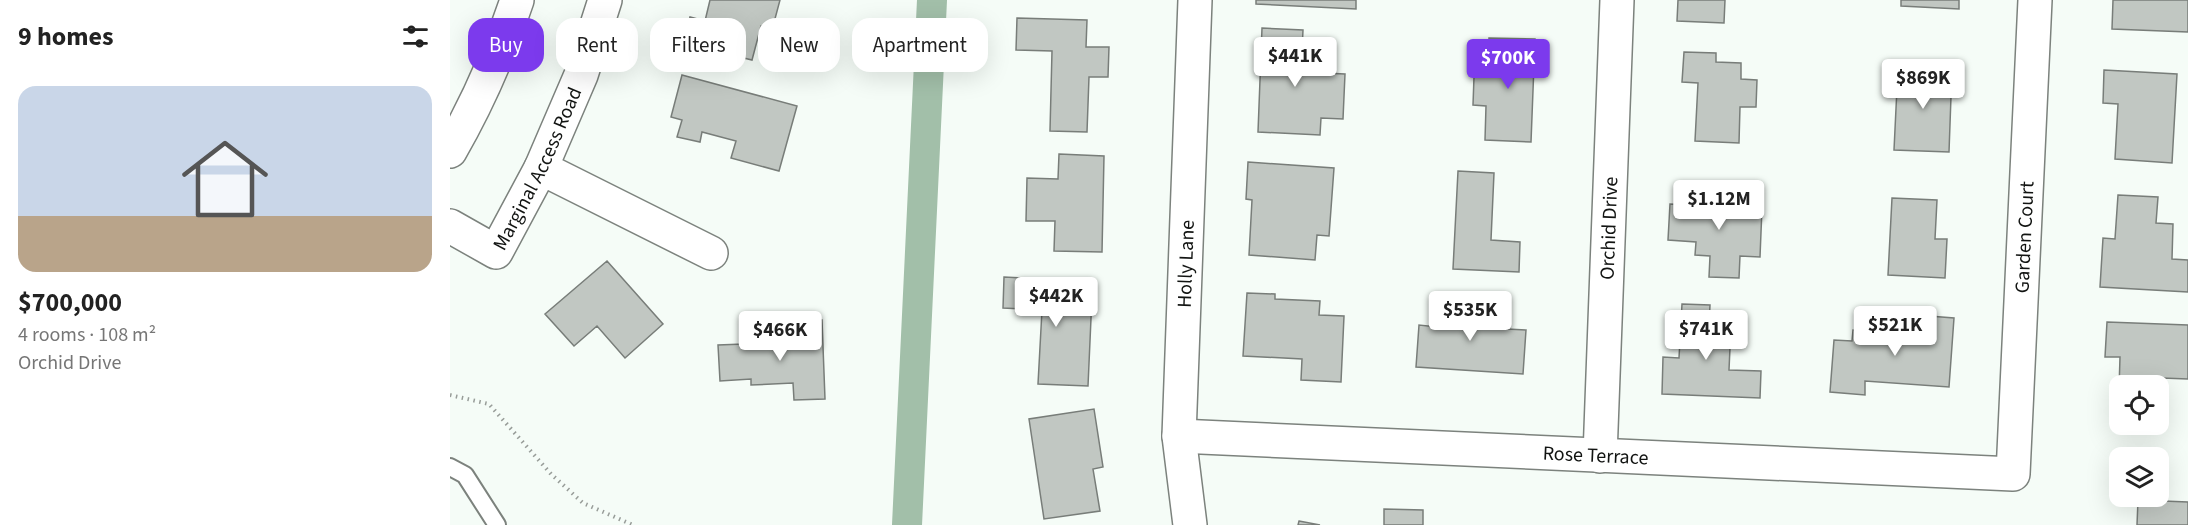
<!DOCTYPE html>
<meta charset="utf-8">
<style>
:root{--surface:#fff;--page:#f6f6f6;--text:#222;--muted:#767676;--line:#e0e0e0;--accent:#7c3aed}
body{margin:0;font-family:"Source Sans 3",sans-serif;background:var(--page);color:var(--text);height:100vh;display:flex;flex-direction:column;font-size:22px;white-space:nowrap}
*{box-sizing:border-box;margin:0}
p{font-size:20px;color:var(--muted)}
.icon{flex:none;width:33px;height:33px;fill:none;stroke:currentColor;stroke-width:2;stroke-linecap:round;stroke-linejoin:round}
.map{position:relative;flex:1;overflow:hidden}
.details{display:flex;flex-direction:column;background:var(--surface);width:450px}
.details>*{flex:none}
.guide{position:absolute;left:18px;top:18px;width:570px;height:54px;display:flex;gap:12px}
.buttons{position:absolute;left:1659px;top:375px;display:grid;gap:12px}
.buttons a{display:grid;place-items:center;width:60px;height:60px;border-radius:12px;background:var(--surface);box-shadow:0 6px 24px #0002;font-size:30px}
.price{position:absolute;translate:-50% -51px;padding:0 14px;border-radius:6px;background:#fff;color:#222;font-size:20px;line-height:39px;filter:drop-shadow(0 2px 3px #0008)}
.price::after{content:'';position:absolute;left:50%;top:36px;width:18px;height:14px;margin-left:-9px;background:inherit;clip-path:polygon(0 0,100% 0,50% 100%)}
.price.current{background:var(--accent);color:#fff}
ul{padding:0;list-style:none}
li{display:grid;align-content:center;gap:12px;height:318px;padding:0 18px}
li+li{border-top:2px solid var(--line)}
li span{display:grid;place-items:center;height:186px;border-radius:18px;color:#555}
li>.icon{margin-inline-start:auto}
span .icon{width:108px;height:108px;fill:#fffc;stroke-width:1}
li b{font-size:26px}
h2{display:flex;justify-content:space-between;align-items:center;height:72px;padding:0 18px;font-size:26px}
.pill{padding:0 21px;border-radius:18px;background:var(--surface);box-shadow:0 6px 24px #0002;font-size:21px;line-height:54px}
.pill.current{background:var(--accent);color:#fff}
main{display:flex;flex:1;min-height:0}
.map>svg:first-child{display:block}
</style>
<main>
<section class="details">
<h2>9 homes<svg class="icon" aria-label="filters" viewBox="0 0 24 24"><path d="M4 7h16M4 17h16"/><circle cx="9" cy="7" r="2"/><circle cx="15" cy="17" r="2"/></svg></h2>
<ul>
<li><span style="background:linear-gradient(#c9d6e8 70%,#b9a48a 0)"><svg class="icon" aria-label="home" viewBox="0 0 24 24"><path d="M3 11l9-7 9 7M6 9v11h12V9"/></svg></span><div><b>$700,000</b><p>4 rooms · 108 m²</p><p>Orchid Drive</p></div></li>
</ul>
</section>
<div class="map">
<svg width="1738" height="525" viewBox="0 0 1738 525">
<rect width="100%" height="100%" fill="#f5fcf7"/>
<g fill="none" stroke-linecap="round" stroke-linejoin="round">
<!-- canal -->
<path stroke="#a2bfa9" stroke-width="30" d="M 457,525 L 482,0"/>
</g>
<!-- building -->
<path fill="#c1c7c2" stroke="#787d79" stroke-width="1.5" d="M 260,0 L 330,0 L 322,30 L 311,26 L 302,60 L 233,43 L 240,17 L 255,21 Z
M 806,0 L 906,0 L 906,9 L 806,4 Z
M 1228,0 L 1275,0 L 1274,23 L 1227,21 Z
M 1451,0 L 1509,0 L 1509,9 L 1451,6 Z
M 1663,0 L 1738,0 L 1738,32 L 1662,29 Z
M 567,18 L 637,20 L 636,47 L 659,47 L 658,77 L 639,77 L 637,132 L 600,131 L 602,51 L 566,50 Z
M 812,28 L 853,30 L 851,72 L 895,74 L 893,119 L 871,118 L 870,135 L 808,132 Z
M 1039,38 L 1085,39 L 1081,142 L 1035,140 L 1036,106 L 1023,105 L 1024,77 L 1038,77 Z
M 1234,52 L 1266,53 L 1266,62 L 1291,63 L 1291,79 L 1307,80 L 1306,107 L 1290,107 L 1289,143 L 1245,141 L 1248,83 L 1232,82 Z
M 1448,67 L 1502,69 L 1499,152 L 1444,150 Z
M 1654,70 L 1727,74 L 1722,163 L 1665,159 L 1668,104 L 1653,103 Z
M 232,75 L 347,106 L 329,171 L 281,158 L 286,141 L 252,132 L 250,142 L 227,137 L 232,120 L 221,117 Z
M 609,154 L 654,156 L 652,252 L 604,251 L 605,221 L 576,221 L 577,178 L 608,179 Z
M 798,162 L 884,168 L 879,236 L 867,235 L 865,260 L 799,255 L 802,200 L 796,199 Z
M 1008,171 L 1044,173 L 1041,240 L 1070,242 L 1069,272 L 1003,269 Z
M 1263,189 L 1294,190 L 1292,207 L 1312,208 L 1310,257 L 1290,256 L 1289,278 L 1259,277 L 1260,256 L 1245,255 L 1246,242 L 1218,240 L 1220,204 L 1262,206 Z
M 1668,195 L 1708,197 L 1706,223 L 1723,224 L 1722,259 L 1738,260 L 1738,292 L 1650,287 L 1653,238 L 1665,239 Z
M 1442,198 L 1487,200 L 1485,239 L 1497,239 L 1495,278 L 1438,275 Z
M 157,261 L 213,324 L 175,358 L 147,326 L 124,346 L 95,314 Z
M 554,277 L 619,281 L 619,295 L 642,296 L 638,386 L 588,384 L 592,310 L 553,308 Z
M 797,293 L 825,294 L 825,299 L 870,301 L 869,315 L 894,316 L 891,382 L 851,380 L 852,359 L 793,356 Z
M 988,301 L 1040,305 L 1038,328 L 1076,330 L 1073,374 L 966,367 L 969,325 L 987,327 Z
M 1232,304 L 1260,305 L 1259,325 L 1281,326 L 1279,370 L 1311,371 L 1310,398 L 1212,394 L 1213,357 L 1229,358 Z
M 1466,315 L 1504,318 L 1499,387 L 1415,381 L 1415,395 L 1380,392 L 1384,340 L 1402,341 L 1403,330 L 1465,335 Z
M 372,320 L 375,399 L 344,400 L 343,383 L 301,385 L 301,379 L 270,381 L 268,345 L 344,342 L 343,321 Z
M 1657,322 L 1738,325 L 1738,379 L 1712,378 L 1710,423 L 1708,386 L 1670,386 L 1668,422 L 1670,357 L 1655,357 Z
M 644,409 L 653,467 L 643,469 L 650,511 L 594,519 L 579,419 Z
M 1688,500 L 1738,502 L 1738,525 L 1687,525 Z
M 934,509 L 973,510 L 973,525 L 934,525 Z
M 849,521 L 870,525 L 848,525 Z"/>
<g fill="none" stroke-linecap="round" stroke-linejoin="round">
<!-- service casing -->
<g stroke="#7c827d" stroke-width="20">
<path id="service" d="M 0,467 L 15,475 L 47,525"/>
</g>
<!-- minor casing -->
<g stroke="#7c827d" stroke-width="36">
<g id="minor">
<path d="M 91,168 L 261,253"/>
<path id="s1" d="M 0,226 L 46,252 L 91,168 L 131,75 L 155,0"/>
<path id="s2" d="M 729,436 L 1563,474 L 1585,0"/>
<path id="s3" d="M 1150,456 L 1167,0"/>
<path id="s4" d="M 740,525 L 729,436 L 745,0"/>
</g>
</g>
<!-- tertiary casing -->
<g stroke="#7c827d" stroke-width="36">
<path id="tertiary" d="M 0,151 C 27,104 50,52 67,0"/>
</g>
<!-- path -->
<path stroke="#989d99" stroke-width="4" stroke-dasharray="1.5 4.5" stroke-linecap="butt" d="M 0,395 L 39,404 L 101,474 L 133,503 L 183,525"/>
<!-- service -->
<use href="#service" stroke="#fff" stroke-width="16"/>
<!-- minor -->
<use href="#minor" stroke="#fff" stroke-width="33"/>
<!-- tertiary -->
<use href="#tertiary" stroke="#fff" stroke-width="33"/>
</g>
<g text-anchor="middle" stroke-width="4.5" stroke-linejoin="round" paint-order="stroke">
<!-- street labels -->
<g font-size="20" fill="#121412" stroke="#f5fcf7">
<text dy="7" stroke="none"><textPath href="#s1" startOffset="146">Marginal Access Road</textPath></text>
<text dy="7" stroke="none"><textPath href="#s3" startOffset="228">Orchid Drive</textPath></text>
<text dy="7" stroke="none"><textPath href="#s2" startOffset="1072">Garden Court</textPath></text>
<text dy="7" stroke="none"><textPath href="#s4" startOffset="262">Holly Lane</textPath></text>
<text dy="7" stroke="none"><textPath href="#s2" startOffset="417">Rose Terrace</textPath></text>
</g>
</g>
</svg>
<div class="buttons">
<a><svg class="icon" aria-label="locate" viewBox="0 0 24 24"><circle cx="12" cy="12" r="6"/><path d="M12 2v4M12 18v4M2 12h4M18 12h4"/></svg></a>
<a><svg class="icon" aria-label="layers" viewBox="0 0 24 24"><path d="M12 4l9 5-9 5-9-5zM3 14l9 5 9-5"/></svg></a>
</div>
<b class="price" style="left:845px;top:88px">$441K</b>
<b class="price current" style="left:1058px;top:90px">$700K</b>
<b class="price" style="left:1473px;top:110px">$869K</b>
<b class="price" style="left:1269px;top:231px">$1.12M</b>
<b class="price" style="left:606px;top:328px">$442K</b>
<b class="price" style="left:1020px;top:342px">$535K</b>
<b class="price" style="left:1445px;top:357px">$521K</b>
<b class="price" style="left:1256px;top:361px">$741K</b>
<b class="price" style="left:330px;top:362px">$466K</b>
<div class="guide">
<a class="pill current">Buy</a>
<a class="pill">Rent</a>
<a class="pill">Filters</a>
<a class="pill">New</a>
<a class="pill">Apartment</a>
</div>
</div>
</main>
